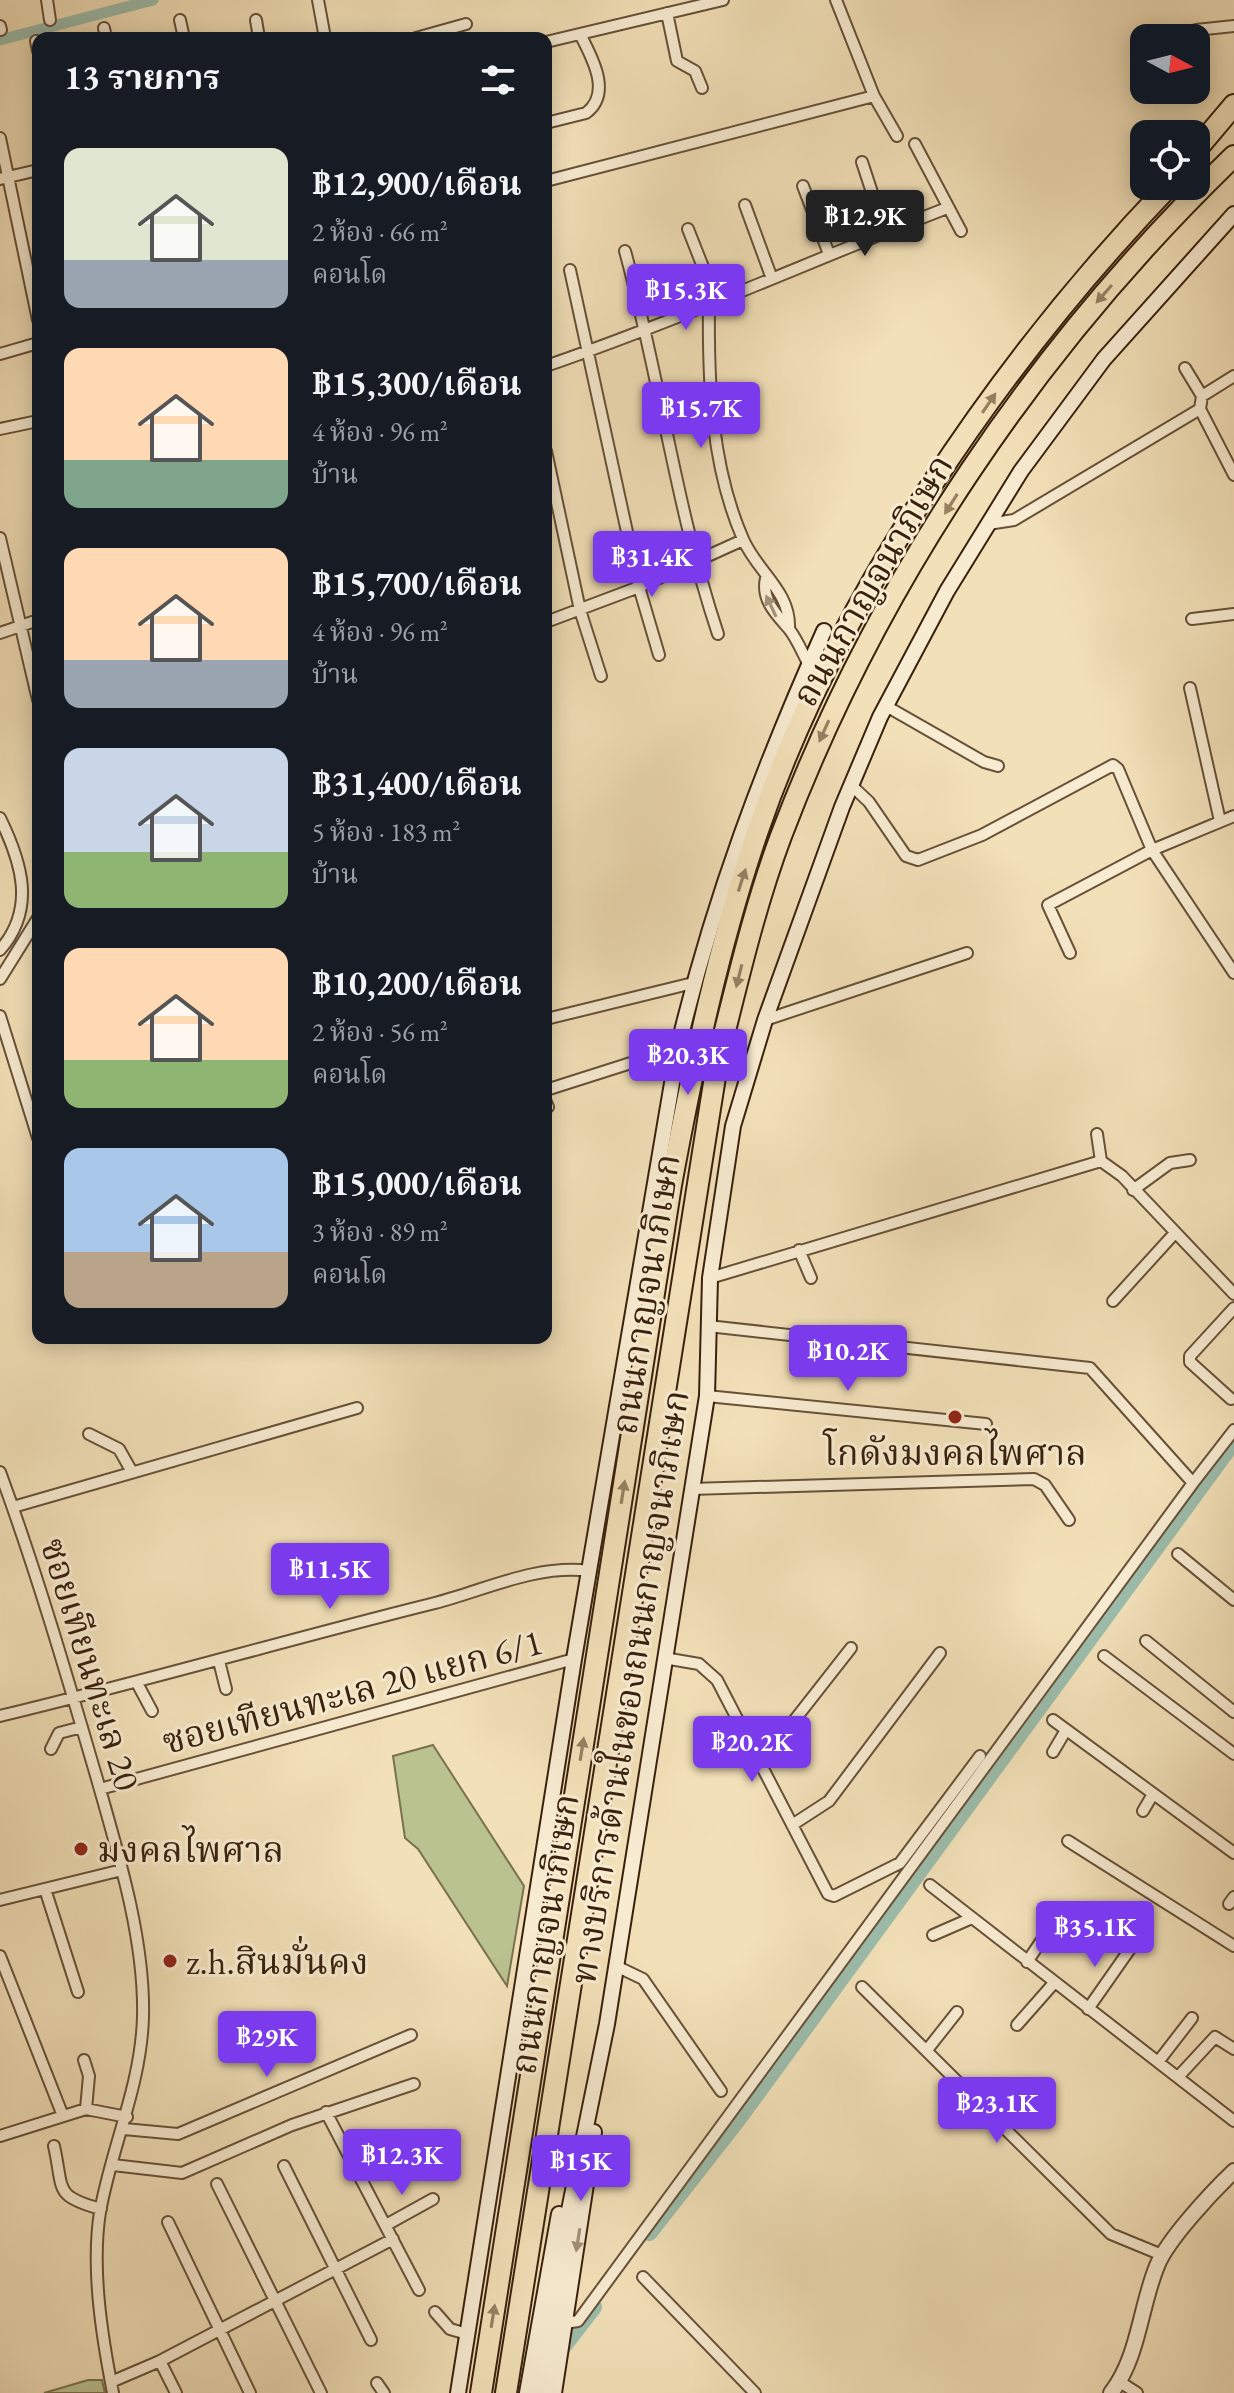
<!DOCTYPE html>
<html lang="th">
<meta charset="utf-8">
<style>
:root{--surface:#171b24;--page:#242831;--text:#f1f3f6;--muted:#9ea1a6;--accent:#7c3aed}
body{margin:0;font-family:"EB Garamond","Noto Serif Thai",serif;background:var(--page);color:var(--text);height:100vh;display:flex;flex-direction:column;font-size:30px;white-space:nowrap}
*{box-sizing:border-box;margin:0}
p{font-size:26px;color:var(--muted)}
.icon{flex:none;width:44px;height:44px;fill:none;stroke:currentColor;stroke-width:2;stroke-linecap:round;stroke-linejoin:round}
.map{position:relative;flex:1;overflow:hidden}
.drawer{position:absolute;left:32px;top:32px;width:520px;height:1312px;display:flex;flex-direction:column;background:var(--surface);border-radius:16px;box-shadow:0 4px 20px #0003}
.drawer>*{flex:none}
.needle{width:52px;rotate:97deg}
.tools{position:absolute;left:1130px;top:24px;display:grid;gap:16px}
.tools a{display:grid;place-items:center;width:80px;height:80px;border-radius:16px;background:var(--surface);box-shadow:0 4px 20px #0003;font-size:40px}
.price{position:absolute;translate:-50% -68px;padding:0 18px;border-radius:8px;background:var(--accent);color:#fff;font-size:26px;line-height:52px;filter:drop-shadow(0 2px 4px #0008)}
.price::after{content:'';position:absolute;left:50%;top:48px;width:24px;height:18px;margin-left:-12px;background:inherit;clip-path:polygon(0 0,100% 0,50% 100%)}
.price.current{background:#222;color:#fff}
ul{padding:0;list-style:none}
li{display:flex;align-items:center;gap:24px;height:200px;padding:0 32px}
li span{display:grid;place-items:center;flex:none;width:224px;height:160px;border-radius:16px;color:#555}
li>.icon{margin-inline-start:auto}
span .icon{width:96px;height:96px;fill:#fffc;stroke-width:1}
li b{font-size:34px}
h2{display:flex;justify-content:space-between;align-items:center;height:96px;padding:0 32px;font-size:34px}
.map>svg:first-child{display:block}
</style>
<div class="map">
<svg width="1234" height="2393" viewBox="0 0 1234 2393">
<rect width="100%" height="100%" fill="#f2e0b8"/>
<filter id="stains"><feTurbulence type="fractalNoise" baseFrequency=".0025" numOctaves="4"/><feColorMatrix values="0 0 0 0 .2 0 0 0 0 .09 0 0 0 0 .02 0 0 0 .5 -.17"/></filter>
<radialGradient id="worn" r=".72"><stop offset=".6" stop-color="#630" stop-opacity="0"/><stop offset="1" stop-color="#630" stop-opacity=".3"/></radialGradient>
<!-- green -->
<path fill="#bac28f" stroke="#7a724e" stroke-width="2" d="M 433,1745 L 524,1886 L 507,1986 L 418,1849 L 405,1838 L 393,1756 Z
M 88,2380 L 102,2380 L 105,2393 L 44,2393 Z"/>
<g fill="none" stroke-linecap="round" stroke-linejoin="round">
<!-- canal -->
<path stroke="#9cbdac" stroke-width="11" d="M 0,40 L 153,0"/>
<!-- river -->
<path stroke="#9cbdac" stroke-width="18" d="M 649,2232 L 736,2121 L 1234,1440
M 555,2356 L 593,2307"/>
<!-- minor casing -->
<g stroke="#675138" stroke-width="14">
<path id="minor" d="M 47,0 L 50,20
M 318,0 L 325,38
M 836,0 L 874,96 L 897,136
M 667,13 L 677,61 L 695,71 L 702,88
M 180,20 L 184,38
M 256,20 L 259,38
M 0,26 L 1,30
M 104,28 L 106,38
M 1196,30 L 1234,26
M 416,38 L 466,24
M 36,41 L 38,51
M 546,42 L 723,0
M 546,123 L 586,113 C 613,93 591,56 580,34
M 0,138 L 38,320
M 915,144 L 961,231
M 862,162 L 885,232
M 0,179 L 38,170
M 546,181 L 874,96
M 803,186 L 829,254
M 745,205 L 771,276
M 688,229 L 716,300
M 625,251 C 660,378 676,509 718,634
M 570,270 L 639,587 L 659,655
M 709,304 C 708,382 711,466 743,539 C 757,572 791,591 789,629
M 0,354 L 38,343
M 546,366 C 682,319 813,260 947,208
M 1185,368 L 1202,396
M 1200,409 L 1202,396 L 1234,376
M 0,429 L 38,421
M 546,451 L 580,610 L 601,676
M 988,524 L 1014,520 L 1200,409 L 1234,475
M 0,538 L 38,700
M 766,578 C 761,600 776,614 789,629 C 797,639 803,654 809,665
M 1192,619 L 1234,614
M 546,622 L 639,587 L 743,540
M 0,633 L 38,620
M 1190,688 L 1220,821
M 886,706 L 984,762 L 998,766
M 851,785 L 869,802 L 906,856 L 918,860 L 982,835 L 1113,765 L 1118,769 L 1152,850 L 1234,973
M 0,818 C 22,863 36,909 0,950
M 1070,953 L 1048,905 L 1152,850 L 1234,816
M 0,979 L 38,918
M 0,1016 L 38,1138
M 546,1019 L 693,983
M 765,1020 L 967,953
M 546,1090 L 678,1048
M 546,1102 L 548,1107
M 1097,1134 L 1101,1161
M 1133,1190 L 1170,1163 L 1190,1160
M 799,1250 L 811,1278
M 710,1278 L 1101,1161 L 1122,1176 L 1234,1294
M 1113,1301 L 1174,1234
M 708,1326 L 1090,1368 L 1193,1483 L 1234,1430
M 707,1396 L 986,1424
M 1231,1399 L 1190,1362 L 1190,1356 L 1234,1308
M 89,1434 L 119,1449 L 132,1472
M 0,1472 C 37,1573 67,1676 97,1779 C 118,1853 145,1940 143,2017 C 141,2086 112,2145 100,2212 C 91,2269 102,2337 113,2393
M 691,1489 L 1034,1479 L 1045,1485 L 1069,1520
M 13,1507 L 357,1408
M 1178,1554 L 1234,1600
M 1146,1641 L 1234,1712
M 1104,1656 L 1234,1754
M 664,1658 L 699,1664 L 717,1680 L 828,1894 L 834,1896 L 900,1863 L 980,1756
M 219,1661 L 226,1689
M 137,1683 L 152,1711
M 0,1716 C 146,1681 290,1639 435,1603 C 485,1590 537,1564 589,1571
M 1053,1720 L 1234,1853
M 751,1745 L 793,1722 L 851,1648
M 51,1749 L 59,1733 L 82,1727
M 1053,1752 L 1066,1730
M 100,1789 L 574,1659
M 1143,1811 L 1153,1794
M 792,1825 L 829,1801 L 940,1653
M 1068,1841 L 1234,1946
M 930,1885 L 1234,2121
M 45,1889 L 78,1992
M 0,1900 L 122,1870
M 1229,1904 L 1234,1897
M 933,1935 L 972,1918
M 0,1956 L 63,2116
M 1027,1962 L 1048,1931
M 616,1966 L 643,1979 L 721,2091
M 862,1987 L 1111,2234 L 1162,2255
M 1088,2009 L 1130,1949
M 1017,2025 L 1054,1983
M 927,2050 L 957,2012
M 84,2060 L 89,2076 L 86,2109
M 1158,2062 L 1192,2018
M 1178,2077 L 1215,2037 L 1234,2049
M 326,2112 L 419,2290
M 124,2129 L 178,2134 L 411,2035
M 0,2136 L 86,2109 L 127,2117
M 54,2146 C 64,2190 53,2196 101,2209
M 113,2165 L 182,2173 L 292,2125 L 414,2084
M 354,2165 L 407,2140
M 284,2166 L 371,2340
M 217,2184 L 321,2393
M 168,2222 L 250,2393
M 386,2225 L 433,2199
M 643,2277 L 755,2393
M 435,2312 L 450,2329 L 467,2334
M 565,2323 L 578,2321 L 1193,1483
M 160,2361 L 176,2393
M 111,2382 L 160,2361 L 393,2239
M 1120,2382 L 1137,2393
M 377,2383 L 384,2393"/>
</g>
<!-- tertiary casing -->
<g stroke="#675138" stroke-width="18">
<path id="tertiary" d="M 1111,2393 C 1139,2357 1140,2307 1157,2266 C 1167,2240 1213,2191 1234,2171"/>
</g>
<!-- secondary casing -->
<g stroke="#39210d" stroke-width="18">
<path id="secondary" d="M 458,2393 L 574,1659 L 678,1048 C 712,903 763,767 824,631
M 527,2393 L 559,2214
M 540,2393 L 566,2225 L 607,2024 L 707,1396 L 710,1278 L 733,1126 L 765,1020 L 842,807 L 880,717 L 947,591 L 1021,471 L 1104,359 L 1234,214
M 554,2393 L 594,2132"/>
</g>
<!-- motorway casing -->
<g stroke="#39210d" stroke-width="24">
<path id="motorway" d="M 1196,150 L 1234,105
M 481,2393 L 671,1185 C 693,1066 718,948 757,833 C 836,601 1000,362 1169,186
M 506,2393 L 718,1058 C 737,984 754,908 781,836 C 878,580 1037,346 1234,156"/>
</g>
<!-- minor -->
<use href="#minor" stroke="#f7ebd1" stroke-width="10"/>
<!-- tertiary -->
<use href="#tertiary" stroke="#f7ebd1" stroke-width="14"/>
<!-- secondary -->
<use href="#secondary" stroke="#f7ebd1" stroke-width="14"/>
<!-- motorway -->
<use href="#motorway" stroke="#f2e0b8" stroke-width="20"/>
</g>
<!-- one-way arrows -->
<defs><path id="oneway-solid" d="M-6-.8H1V-3.2L6.5 0L1 3.2V.8H-6Z" transform="scale(2)"/></defs>
<g fill="#968062">
<use href="#oneway-solid" transform="translate(1104 294) rotate(131)"/>
<use href="#oneway-solid" transform="translate(989 403) rotate(-56)"/>
<use href="#oneway-solid" transform="translate(951 504) rotate(122)"/>
<use href="#oneway-solid" transform="translate(824 731) rotate(114)"/>
<use href="#oneway-solid" transform="translate(742 880) rotate(-72)"/>
<use href="#oneway-solid" transform="translate(739 976) rotate(104)"/>
<use href="#oneway-solid" transform="translate(623 1492) rotate(-81)"/>
<use href="#oneway-solid" transform="translate(582 1749) rotate(-81)"/>
<use href="#oneway-solid" transform="translate(493 2316) rotate(-81)"/>
</g>
<g fill="#a29079">
<use href="#oneway-solid" transform="translate(771 606) rotate(-115)"/>
<use href="#oneway-solid" transform="translate(578 2240) rotate(99)"/>
</g>
<!-- markers -->
<g fill="#8f2418" stroke="#f7ebd1" stroke-width="3">
<circle cx="955" cy="1417" r="8"/>
<circle cx="81" cy="1849" r="8"/>
<circle cx="170" cy="1961" r="8"/>
</g>
<g text-anchor="middle" stroke-width="6" stroke-linejoin="round" paint-order="stroke">
<!-- street labels -->
<g font-size="36" fill="#39210d" stroke="#f7ebd1">
<text transform="translate(872 580) rotate(-60)" y="13">ถนนกาญจนาภิเษก</text>
<text transform="translate(645 1294) rotate(-81)" y="13">ถนนกาญจนาภิเษก</text>
<text transform="translate(91 1664) rotate(73)" y="13">ซอยเทียนทะเล 20</text>
<text transform="translate(629 1687) rotate(-81)" y="13">ทางบริการด้านในของถนนกาญจนาภิเษก</text>
<text transform="translate(352 1691) rotate(-15)" y="13">ซอยเทียนทะเล 20 แยก 6/1</text>
<text transform="translate(544 1934) rotate(-81)" y="13">ถนนกาญจนาภิเษก</text>
</g>
<!-- poi labels -->
<g font-size="36" fill="#39210d" stroke="#f7ebd1" text-anchor="start">
<text x="955" y="1465" text-anchor="middle">โกดังมงคลไพศาล</text>
<text x="97" y="1862">มงคลไพศาล</text>
<text x="186" y="1974">z.h.สินมั่นคง</text>
</g>
</g>
<rect width="100%" height="100%" filter="url(#stains)"/>
<rect width="100%" height="100%" fill="url(#worn)"/>
</svg>
<div class="tools">
<a><svg class="needle" viewBox="-14 -14 28 28"><path d="M0-13l5 13h-10z" fill="#e53935"/><path d="M0 13l5-13h-10z" fill="#9ea1a6"/></svg></a>
<a><svg class="icon" aria-label="locate" viewBox="0 0 24 24"><circle cx="12" cy="12" r="6"/><path d="M12 2v4M12 18v4M2 12h4M18 12h4"/></svg></a>
</div>
<b class="price current" style="left:865px;top:258px">฿12.9K</b>
<b class="price" style="left:686px;top:332px">฿15.3K</b>
<b class="price" style="left:701px;top:450px">฿15.7K</b>
<b class="price" style="left:652px;top:599px">฿31.4K</b>
<b class="price" style="left:688px;top:1097px">฿20.3K</b>
<b class="price" style="left:848px;top:1393px">฿10.2K</b>
<b class="price" style="left:330px;top:1611px">฿11.5K</b>
<b class="price" style="left:752px;top:1784px">฿20.2K</b>
<b class="price" style="left:1095px;top:1969px">฿35.1K</b>
<b class="price" style="left:267px;top:2079px">฿29K</b>
<b class="price" style="left:997px;top:2145px">฿23.1K</b>
<b class="price" style="left:402px;top:2197px">฿12.3K</b>
<b class="price" style="left:581px;top:2203px">฿15K</b>
<section class="drawer">
<h2>13 รายการ<svg class="icon" aria-label="filters" viewBox="0 0 24 24"><path d="M4 7h16M4 17h16"/><circle cx="9" cy="7" r="2"/><circle cx="15" cy="17" r="2"/></svg></h2>
<ul>
<li><span style="background:linear-gradient(#dfe7d0 70%,#9aa5b1 0)"><svg class="icon" aria-label="home" viewBox="0 0 24 24"><path d="M3 11l9-7 9 7M6 9v11h12V9"/></svg></span><div><b>฿12,900/เดือน</b><p>2 ห้อง · 66 m²</p><p>คอนโด</p></div></li>
<li><span style="background:linear-gradient(#ffd9b3 70%,#7fa58c 0)"><svg class="icon" aria-label="home" viewBox="0 0 24 24"><path d="M3 11l9-7 9 7M6 9v11h12V9"/></svg></span><div><b>฿15,300/เดือน</b><p>4 ห้อง · 96 m²</p><p>บ้าน</p></div></li>
<li><span style="background:linear-gradient(#ffd9b3 70%,#9aa5b1 0)"><svg class="icon" aria-label="home" viewBox="0 0 24 24"><path d="M3 11l9-7 9 7M6 9v11h12V9"/></svg></span><div><b>฿15,700/เดือน</b><p>4 ห้อง · 96 m²</p><p>บ้าน</p></div></li>
<li><span style="background:linear-gradient(#c9d6e8 65%,#8fb573 0)"><svg class="icon" aria-label="home" viewBox="0 0 24 24"><path d="M3 11l9-7 9 7M6 9v11h12V9"/></svg></span><div><b>฿31,400/เดือน</b><p>5 ห้อง · 183 m²</p><p>บ้าน</p></div></li>
<li><span style="background:linear-gradient(#ffd9b3 70%,#8fb573 0)"><svg class="icon" aria-label="home" viewBox="0 0 24 24"><path d="M3 11l9-7 9 7M6 9v11h12V9"/></svg></span><div><b>฿10,200/เดือน</b><p>2 ห้อง · 56 m²</p><p>คอนโด</p></div></li>
<li><span style="background:linear-gradient(#a9c7e8 65%,#b9a48a 0)"><svg class="icon" aria-label="home" viewBox="0 0 24 24"><path d="M3 11l9-7 9 7M6 9v11h12V9"/></svg></span><div><b>฿15,000/เดือน</b><p>3 ห้อง · 89 m²</p><p>คอนโด</p></div></li>
</ul>
</section>
</div>
